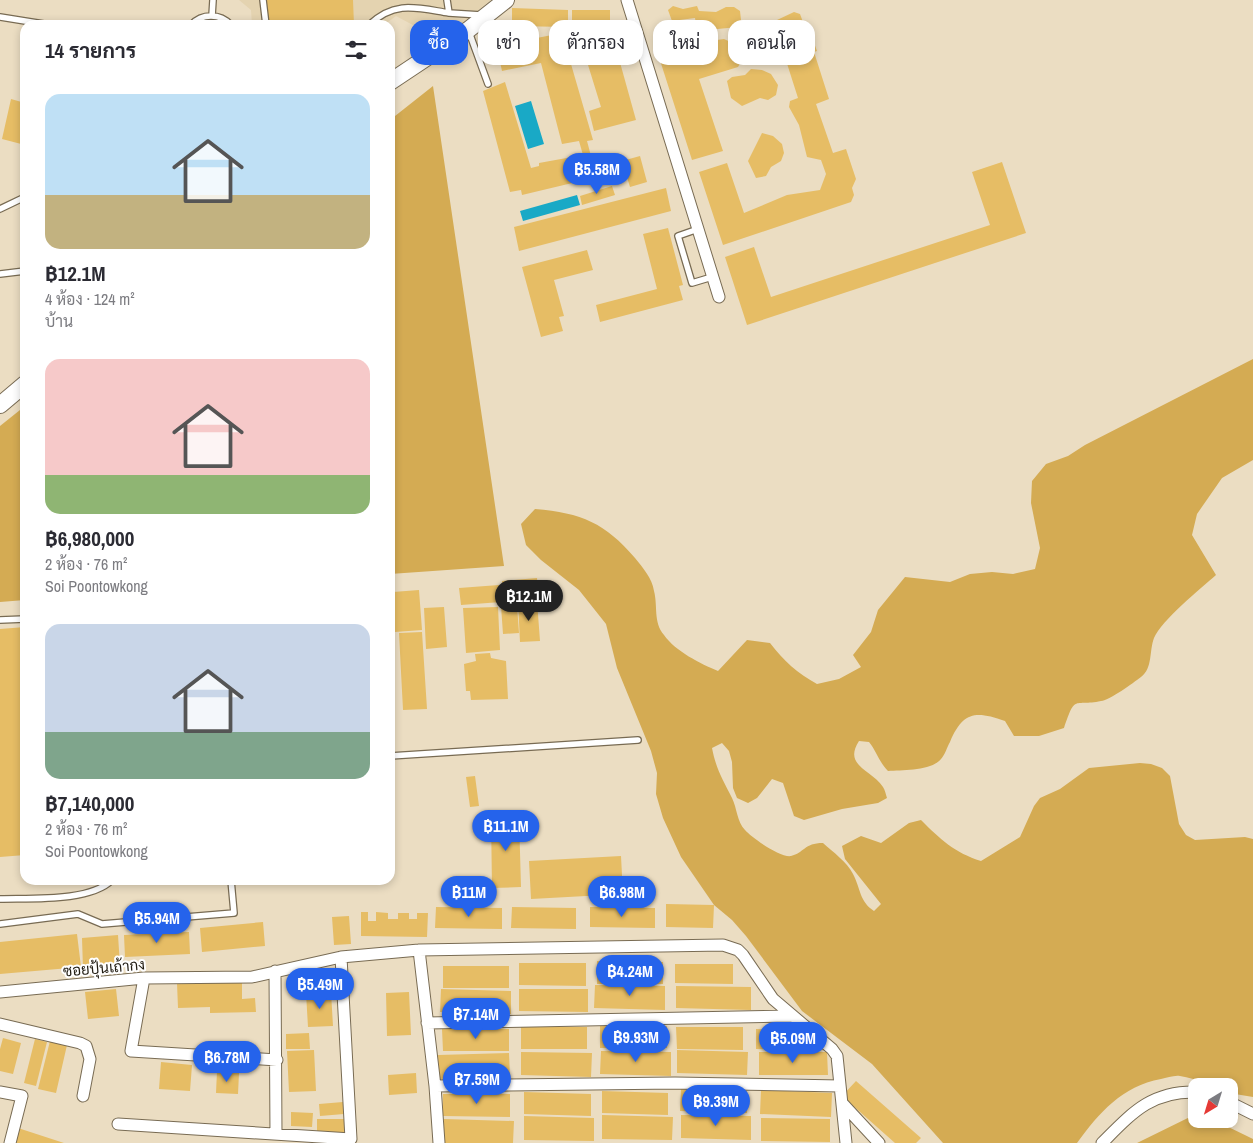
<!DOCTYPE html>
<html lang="th">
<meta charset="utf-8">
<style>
:root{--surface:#fff;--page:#f7f7f7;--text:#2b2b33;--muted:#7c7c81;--accent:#2563eb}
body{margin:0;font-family:"Archivo Narrow",Sarabun,sans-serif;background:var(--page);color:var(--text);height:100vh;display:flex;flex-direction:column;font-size:19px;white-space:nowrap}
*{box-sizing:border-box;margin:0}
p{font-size:16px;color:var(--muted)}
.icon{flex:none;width:28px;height:28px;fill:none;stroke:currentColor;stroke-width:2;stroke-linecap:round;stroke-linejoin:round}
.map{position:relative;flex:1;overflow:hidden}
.panel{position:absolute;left:20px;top:20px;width:375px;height:865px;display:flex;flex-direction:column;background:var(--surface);border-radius:15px;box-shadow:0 2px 8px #0003}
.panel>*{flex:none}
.banner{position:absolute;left:410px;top:20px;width:475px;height:45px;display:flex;gap:10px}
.needle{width:32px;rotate:218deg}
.fabs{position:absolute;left:1188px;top:1078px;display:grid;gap:10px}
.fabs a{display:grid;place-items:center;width:50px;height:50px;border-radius:10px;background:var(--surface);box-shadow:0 2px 8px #0003;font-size:25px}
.price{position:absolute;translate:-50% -42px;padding:0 11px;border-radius:18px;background:var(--accent);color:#fff;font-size:16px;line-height:32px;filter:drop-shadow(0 1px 2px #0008)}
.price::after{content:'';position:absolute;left:50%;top:30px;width:15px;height:11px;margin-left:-8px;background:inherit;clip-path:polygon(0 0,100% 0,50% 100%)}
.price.on{background:#222;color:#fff}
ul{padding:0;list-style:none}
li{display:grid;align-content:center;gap:10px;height:265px;padding:0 25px}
li span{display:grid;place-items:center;height:155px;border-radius:15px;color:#555}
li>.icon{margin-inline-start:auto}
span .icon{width:90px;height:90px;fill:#fffc;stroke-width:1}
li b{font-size:21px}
h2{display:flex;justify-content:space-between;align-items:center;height:60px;padding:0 25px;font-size:21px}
.pill{padding:0 18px;border-radius:15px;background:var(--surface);box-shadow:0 2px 8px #0003;font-size:18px;line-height:45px}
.pill.on{background:var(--accent);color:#fff}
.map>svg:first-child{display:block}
</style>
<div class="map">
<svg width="1253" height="1143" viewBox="0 0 1253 1143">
<rect width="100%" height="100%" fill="#ebddc2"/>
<!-- built -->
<path fill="#e4d3b0" d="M 239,0 L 491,0 L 441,40 L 396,16 L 384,25 L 252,25 L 251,10 Z"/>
<!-- forest -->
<path fill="#d4ab53" d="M 433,86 L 504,566 L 390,574 L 390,120 Z
M 1253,359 L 1253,460 L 1222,478 L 1197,514 L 1192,535 L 1216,575 C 1201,588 1161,621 1154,638 C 1149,651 1153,668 1141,677 C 1133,683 1110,700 1101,701 C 1073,707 1076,693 1064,728 L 1039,736 L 1014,736 L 1005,721 C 976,711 963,711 950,742 C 947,747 945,755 941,759 C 931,771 903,770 888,771 C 879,762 877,752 869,742 L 859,741 C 843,766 871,769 883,787 C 885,790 886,795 887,798 L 878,803 L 842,809 L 804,820 L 794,816 L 783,783 L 772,779 L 757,798 L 748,803 L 737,798 L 733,788 L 732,762 L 729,751 L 722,743 L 712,748 C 716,769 723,780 732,798 C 737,808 737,822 745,830 C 752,838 781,858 791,856 C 804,853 804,843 823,843 C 833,852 847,862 853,874 C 861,889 859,901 874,911 L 881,904 L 845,859 L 842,846 L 861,836 L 881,843 L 909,823 L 921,820 C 940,839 955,853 981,861 L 1020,837 L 1034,806 L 1040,798 L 1060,789 L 1089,768 L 1140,763 L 1151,764 L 1162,768 L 1170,776 L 1179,824 L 1186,835 L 1195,840 L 1245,837 L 1253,839 L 1253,1097 L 1229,1093 L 1229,1086 C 1211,1086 1197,1079 1180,1076 C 1174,1075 1167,1078 1161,1079 C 1122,1086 1099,1113 1077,1143 L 943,1143 L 872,1064 L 802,1011 L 746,936 L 732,920 L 714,905 L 681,857 L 663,818 L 656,794 L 657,773 L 651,751 L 617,668 L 606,624 L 579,590 L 541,560 L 526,545 L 521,524 L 535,509 C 582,513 605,523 635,558 C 643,568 652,578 654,591 C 658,606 653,622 664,635 C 675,651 701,664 718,671 L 747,640 L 770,643 C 784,661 797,673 817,684 L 839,679 L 861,667 L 853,655 L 871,632 L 878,610 L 905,577 L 950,582 L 970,574 L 992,572 L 1013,574 L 1035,569 L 1040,548 L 1031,503 L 1032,481 L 1046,464 L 1068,456 L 1085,445 Z
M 25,406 L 25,600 L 0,602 L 0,426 Z
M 1196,1114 L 1196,1119 L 1212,1119 L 1253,1139 L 1253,1143 L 1137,1143 Z"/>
<!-- water -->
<path fill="#19a9c6" d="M 531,101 L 544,144 L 528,149 L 515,106 Z
M 577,195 L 580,205 L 523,221 L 520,211 Z"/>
<!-- building -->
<path fill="#e6bd65" d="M 266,0 L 353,0 L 354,25 L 268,25 Z
M 673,6 L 683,9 L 697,6 L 699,11 L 716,12 L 726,7 L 734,7 L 740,11 L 741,20 L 738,27 L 697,31 L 695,18 L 672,21 L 668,10 Z
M 512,8 L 568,10 L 568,27 L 512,26 Z
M 572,10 L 610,10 L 610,28 L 572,27 Z
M 794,12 L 800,14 L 807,33 L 810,32 L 817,51 L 814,52 L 829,99 L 816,104 L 833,153 L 846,149 L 856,179 L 852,188 L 854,195 L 851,202 L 723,245 L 699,172 L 727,163 L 744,213 L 787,195 L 820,190 L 826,174 L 821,160 L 807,157 L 799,125 L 789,107 L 790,101 L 798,98 L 775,26 L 777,20 Z
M 611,30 L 636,120 L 594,131 L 589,111 L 601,107 L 580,39 Z
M 562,33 L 593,140 L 587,141 L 591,156 L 583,158 L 589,179 L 522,195 L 521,190 L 510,192 L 483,91 L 505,82 L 531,168 L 539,166 L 539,163 L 583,155 L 579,141 L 562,144 L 541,63 L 502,71 L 500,62 L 496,63 L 492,47 Z
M 724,39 L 737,45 L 742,60 L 738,67 L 699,79 L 723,151 L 692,160 L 657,51 L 682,45 Z
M 751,69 L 762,70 L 771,74 L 778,85 L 776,95 L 768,100 L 760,98 L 742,106 L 731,98 L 727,81 L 732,77 L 745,75 Z
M 11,99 L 25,103 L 25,145 L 2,139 Z
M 762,133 L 773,136 L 782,144 L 784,153 L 781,161 L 771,167 L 766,176 L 756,178 L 748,161 Z
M 640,156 L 647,182 L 630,187 L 622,161 Z
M 1002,162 L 1026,233 L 747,325 L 725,257 L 754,247 L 771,297 L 990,225 L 972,172 Z
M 612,186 L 615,195 L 582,205 L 580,196 Z
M 666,188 L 671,211 L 519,251 L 514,227 Z
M 668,228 L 683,285 L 679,286 L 683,300 L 600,322 L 596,305 L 657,289 L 643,234 Z
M 587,250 L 593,270 L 554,280 L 564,316 L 559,317 L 563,331 L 541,337 L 522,267 Z
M 537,578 L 538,596 L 503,599 L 502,581 Z
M 499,585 L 501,602 L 461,605 L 459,588 Z
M 419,590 L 422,630 L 395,632 L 393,592 Z
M 390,592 L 392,592 L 394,628 L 390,629 Z
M 537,601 L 540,641 L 520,642 L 518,602 Z
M 517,605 L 519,633 L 503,634 L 501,606 Z
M 444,607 L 447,647 L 426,649 L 424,608 Z
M 498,607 L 500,650 L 466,653 L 463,608 Z
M 25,627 L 25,855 L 0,857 L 0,629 Z
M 422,632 L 427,709 L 403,710 L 399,633 Z
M 490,653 L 491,658 L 506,661 L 508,699 L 471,700 L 470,691 L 466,691 L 464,664 L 476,661 L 475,654 Z
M 475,776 L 479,806 L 470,807 L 466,777 Z
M 491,817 L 519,817 L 521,887 L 492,888 Z
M 621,856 L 623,894 L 531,899 L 529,861 Z
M 666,904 L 714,905 L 713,928 L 666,927 Z
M 436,907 L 502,908 L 502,929 L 435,928 Z
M 512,907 L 576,908 L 576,929 L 511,928 Z
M 590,907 L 655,908 L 655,928 L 590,927 Z
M 361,912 L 368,912 L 368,921 L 376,921 L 376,912 L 388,913 L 388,919 L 398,919 L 398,913 L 409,913 L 409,919 L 417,919 L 417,913 L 428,913 L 427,937 L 361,936 Z
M 349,916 L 351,944 L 334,945 L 332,917 Z
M 263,922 L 265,946 L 202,952 L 200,928 Z
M 189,932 L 190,954 L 125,957 L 124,935 Z
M 77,934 L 81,967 L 0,974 L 0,942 Z
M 118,935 L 120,966 L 83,969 L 82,938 Z
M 597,961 L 663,962 L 663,984 L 597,984 Z
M 519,963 L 586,963 L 586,986 L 519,985 Z
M 675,964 L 733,964 L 733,984 L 675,983 Z
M 443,966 L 509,966 L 509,988 L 443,988 Z
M 242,981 L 242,999 L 255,998 L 256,1012 L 210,1013 L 210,1007 L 178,1008 L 177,983 Z
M 595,985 L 665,986 L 665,1010 L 594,1008 Z
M 676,986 L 751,987 L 751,1010 L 676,1008 Z
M 116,989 L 119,1016 L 88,1019 L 85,992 Z
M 441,989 L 511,991 L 511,1014 L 440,1012 Z
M 519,989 L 588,989 L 588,1012 L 519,1011 Z
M 331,992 L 333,1026 L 308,1027 L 306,993 Z
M 409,992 L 411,1035 L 387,1036 L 386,993 Z
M 600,1026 L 667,1026 L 667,1048 L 600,1048 Z
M 521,1027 L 587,1027 L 587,1049 L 521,1049 Z
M 676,1027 L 743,1027 L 743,1050 L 677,1049 Z
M 442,1029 L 509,1029 L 509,1051 L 443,1051 Z
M 756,1029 L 798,1030 L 798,1035 L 806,1035 L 806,1050 L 756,1049 Z
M 309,1033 L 310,1049 L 286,1049 L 286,1034 Z
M 3,1038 L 21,1043 L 13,1074 L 0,1071 L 0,1049 Z
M 35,1039 L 47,1042 L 36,1086 L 24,1083 Z
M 50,1041 L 67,1045 L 56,1093 L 38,1089 Z
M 314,1050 L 316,1091 L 289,1092 L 287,1051 Z
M 677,1050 L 748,1052 L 747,1075 L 677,1073 Z
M 601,1051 L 671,1052 L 671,1076 L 600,1074 Z
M 521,1052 L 592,1053 L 591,1077 L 521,1075 Z
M 759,1052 L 827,1052 L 828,1075 L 759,1075 Z
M 509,1053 L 510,1076 L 439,1079 L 438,1055 Z
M 161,1062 L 192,1065 L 190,1091 L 159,1089 Z
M 217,1071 L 239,1073 L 238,1094 L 216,1093 Z
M 416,1073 L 417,1093 L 389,1095 L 388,1075 Z
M 856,1081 L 921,1138 L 916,1143 L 895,1143 L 842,1096 Z
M 681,1089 L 747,1091 L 747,1113 L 680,1111 Z
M 761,1090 L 832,1093 L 831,1117 L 760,1114 Z
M 602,1091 L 668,1093 L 668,1115 L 602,1113 Z
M 524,1092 L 591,1094 L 591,1116 L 524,1114 Z
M 443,1094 L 510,1094 L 510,1117 L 443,1116 Z
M 343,1102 L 344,1114 L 320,1116 L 319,1104 Z
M 291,1112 L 313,1113 L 312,1127 L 291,1126 Z
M 602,1115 L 673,1117 L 672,1140 L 602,1139 Z
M 681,1115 L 751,1116 L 751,1140 L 681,1138 Z
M 524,1116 L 594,1118 L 594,1141 L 524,1140 Z
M 761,1118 L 830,1119 L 830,1142 L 761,1141 Z
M 317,1119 L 345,1119 L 345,1133 L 317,1133 Z
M 444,1119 L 514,1121 L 513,1143 L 443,1143 Z
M 18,1128 L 64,1143 L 13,1143 Z"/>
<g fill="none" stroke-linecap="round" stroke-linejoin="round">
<!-- lane casing -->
<g stroke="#786b53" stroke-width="8">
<path id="lane" d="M 263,0 L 266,25
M 447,0 L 449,13 L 481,15
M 212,16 L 213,0
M 0,17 L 50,25
M 191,25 C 202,13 220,13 231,25
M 369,25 C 395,0 417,8 449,13
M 469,32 L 488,84
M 0,209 L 25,197
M 698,229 L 678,236 L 692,283 L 712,277
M 0,274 L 25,271
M 0,620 L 25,619
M 390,756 L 638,740
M 0,899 C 31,898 90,902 112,880
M 0,924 L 78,914 L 102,924 L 234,913 L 231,880"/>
</g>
<!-- street casing -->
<g stroke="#786b53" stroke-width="13">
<path id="street" d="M 627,0 L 719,297
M 419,950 L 435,1086 L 439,1143
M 275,971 L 276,1134
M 144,978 L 131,1051 L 277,1060
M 0,992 L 144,978 L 252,977 L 341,957 L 419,950 L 723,945 L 738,950 L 743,955 L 773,999 L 832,1049 L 837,1056 L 846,1143
M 427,1023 L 792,1016
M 0,1024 L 80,1043 L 86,1046 L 90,1059 L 83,1096
M 435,1086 L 675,1083 L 840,1086
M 0,1092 L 22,1096 L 10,1143
M 1229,1102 L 1253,1114
M 842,1103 L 879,1143
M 118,1124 L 351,1139 L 341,957
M 1102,1143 C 1132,1113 1151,1091 1196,1092"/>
</g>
<!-- secondary casing -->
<g stroke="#786b53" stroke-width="18">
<path id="secondary" d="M 390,82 L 468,30 L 506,0
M 0,405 L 25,384"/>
</g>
<!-- lane -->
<use href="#lane" stroke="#fff" stroke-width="5.5"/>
<!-- street -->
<use href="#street" stroke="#fff" stroke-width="11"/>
<!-- secondary -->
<use href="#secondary" stroke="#fff" stroke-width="16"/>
</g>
<g text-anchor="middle" stroke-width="4" stroke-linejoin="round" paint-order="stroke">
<!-- street labels -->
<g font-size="15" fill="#211c12" stroke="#fff">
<text transform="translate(104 968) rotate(-5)" y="5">ซอยปุ้นเถ้ากง</text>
</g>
</g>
</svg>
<div class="fabs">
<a><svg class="needle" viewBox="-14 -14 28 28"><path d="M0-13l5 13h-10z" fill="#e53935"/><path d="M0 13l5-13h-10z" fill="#7c7c81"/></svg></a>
</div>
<b class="price" style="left:597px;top:195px">฿5.58M</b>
<b class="price on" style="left:529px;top:622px">฿12.1M</b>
<b class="price" style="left:506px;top:852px">฿11.1M</b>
<b class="price" style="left:469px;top:918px">฿11M</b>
<b class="price" style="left:622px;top:918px">฿6.98M</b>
<b class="price" style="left:157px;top:944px">฿5.94M</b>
<b class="price" style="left:630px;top:997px">฿4.24M</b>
<b class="price" style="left:320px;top:1010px">฿5.49M</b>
<b class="price" style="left:476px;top:1040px">฿7.14M</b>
<b class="price" style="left:636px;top:1063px">฿9.93M</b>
<b class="price" style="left:793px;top:1064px">฿5.09M</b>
<b class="price" style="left:227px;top:1083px">฿6.78M</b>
<b class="price" style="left:477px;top:1105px">฿7.59M</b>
<b class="price" style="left:716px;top:1127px">฿9.39M</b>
<div class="banner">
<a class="pill on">ซื้อ</a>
<a class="pill">เช่า</a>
<a class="pill">ตัวกรอง</a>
<a class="pill">ใหม่</a>
<a class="pill">คอนโด</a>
</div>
<section class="panel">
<h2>14 รายการ<svg class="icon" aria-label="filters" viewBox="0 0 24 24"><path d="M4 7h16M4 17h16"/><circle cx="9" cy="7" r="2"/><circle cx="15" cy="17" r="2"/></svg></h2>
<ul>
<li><span style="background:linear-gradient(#bfe0f5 65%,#c2b280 0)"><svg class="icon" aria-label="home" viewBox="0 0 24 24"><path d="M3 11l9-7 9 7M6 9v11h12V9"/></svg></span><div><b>฿12.1M</b><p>4 ห้อง · 124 m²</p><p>บ้าน</p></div></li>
<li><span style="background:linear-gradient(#f6c9c9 75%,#8fb573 0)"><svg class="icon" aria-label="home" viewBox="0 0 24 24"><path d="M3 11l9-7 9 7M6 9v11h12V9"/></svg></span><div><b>฿6,980,000</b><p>2 ห้อง · 76 m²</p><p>Soi Poontowkong</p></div></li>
<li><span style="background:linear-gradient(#c9d6e8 70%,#7fa58c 0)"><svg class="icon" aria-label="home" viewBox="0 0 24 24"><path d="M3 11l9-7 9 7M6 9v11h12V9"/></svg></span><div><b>฿7,140,000</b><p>2 ห้อง · 76 m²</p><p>Soi Poontowkong</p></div></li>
</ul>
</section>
</div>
